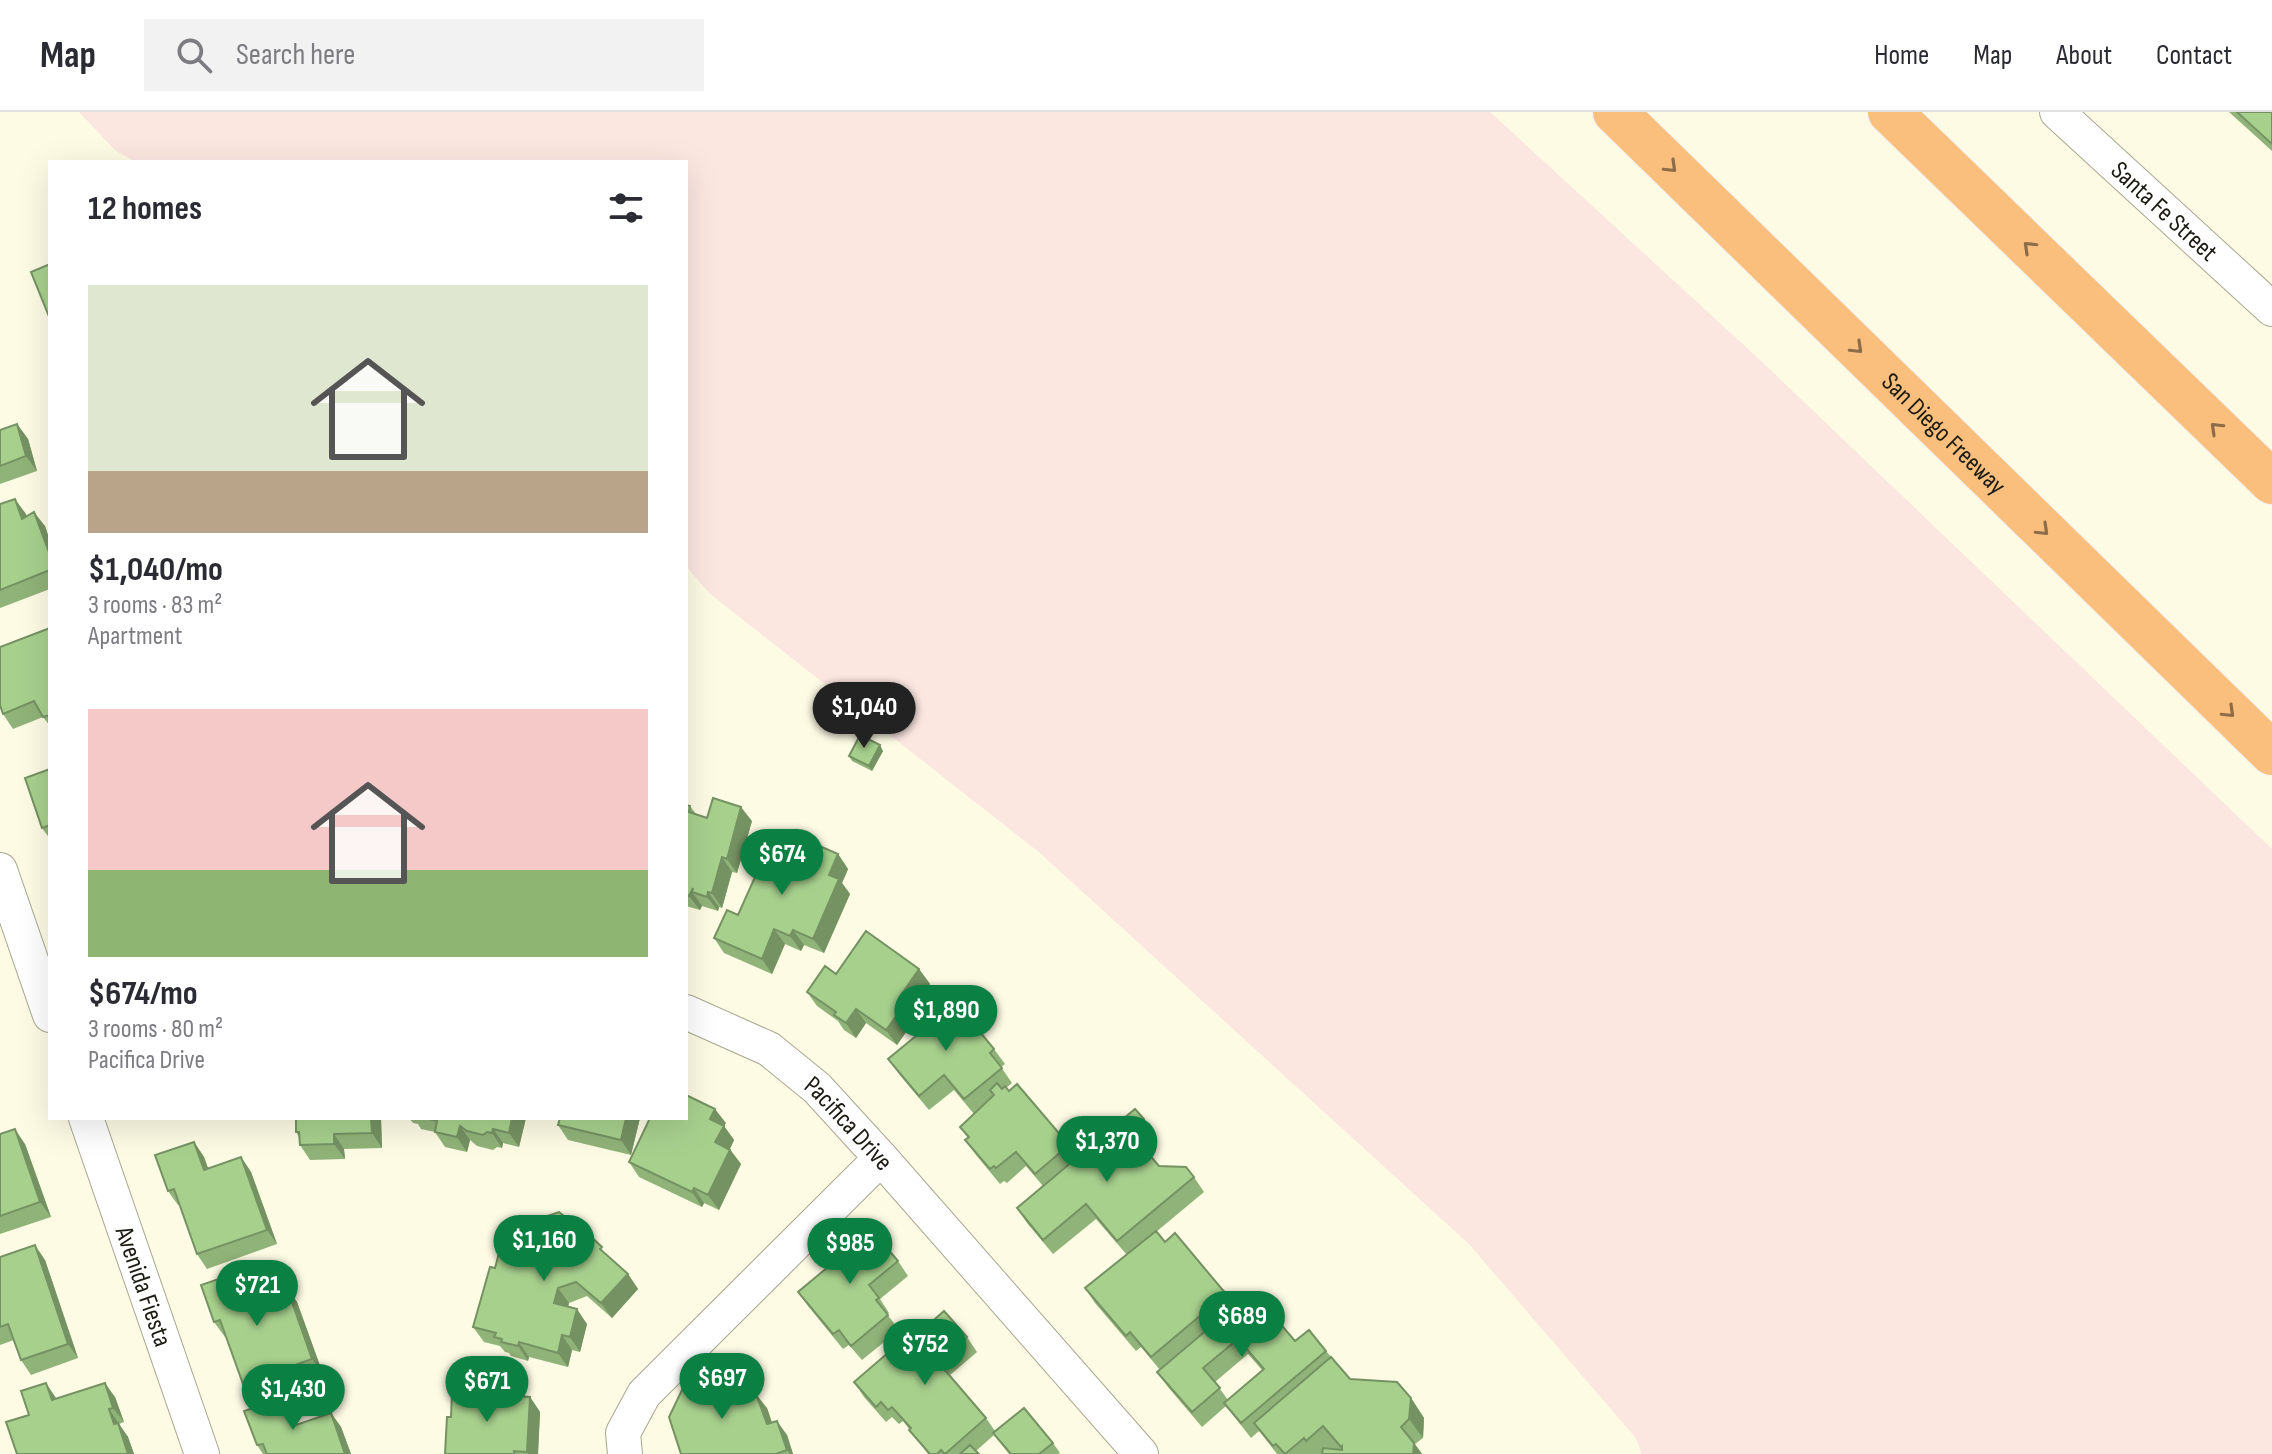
<!DOCTYPE html>
<meta charset="utf-8">
<style>
:root{--surface:#fff;--page:#f2f2f3;--text:#2b2b33;--muted:#7c7c81;--line:#e1e1e2;--accent:#0b8043}
body{margin:0;font-family:"Sofia Sans Condensed",sans-serif;background:var(--page);color:var(--text);height:100vh;display:flex;flex-direction:column;font-size:30px;white-space:nowrap}
*{box-sizing:border-box;margin:0}
p{font-size:26px;color:var(--muted)}
.icon{flex:none;width:44px;height:44px;fill:none;stroke:currentColor;stroke-width:2;stroke-linecap:round;stroke-linejoin:round}
.map{position:relative;flex:1;overflow:hidden}
.panel{position:absolute;left:48px;top:48px;width:640px;height:960px;display:flex;flex-direction:column;background:var(--surface);border-radius:0px;box-shadow:0 8px 32px #0002}
.panel>*{flex:none}
.price{position:absolute;translate:-50% -68px;padding:0 18px;border-radius:28px;background:var(--accent);color:#fff;font-size:26px;line-height:52px;filter:drop-shadow(0 2px 4px #0008)}
.price::after{content:'';position:absolute;left:50%;top:48px;width:24px;height:18px;margin-left:-12px;background:inherit;clip-path:polygon(0 0,100% 0,50% 100%)}
.price.on{background:#222;color:#fff}
ul{padding:0;list-style:none}
li{display:grid;align-content:center;gap:16px;height:424px;padding:0 40px}
li span{display:grid;place-items:center;height:248px;border-radius:0px;color:#555}
li>.icon{margin-inline-start:auto}
span .icon{width:144px;height:144px;fill:#fffc;stroke-width:1}
li b{font-size:34px}
h2{display:flex;justify-content:space-between;align-items:center;height:96px;padding:0 40px;font-size:34px}
header{display:flex;align-items:center;gap:48px;box-sizing:border-box;height:112px;padding:0 40px;background:var(--surface);border-bottom:2px solid var(--line)}
header strong{font-size:38px}
nav{display:flex;gap:44px;margin-inline-start:auto;font-size:28px}
.search{width:560px;height:72px;background:var(--page);display:flex;align-items:center;gap:20px;box-sizing:border-box;padding:0 28px;border-radius:0px;color:var(--muted);font-size:30px}
.map>svg:first-child{display:block}
</style>
<header>
<strong>Map</strong>
<div class="search"><svg class="icon" aria-label="search" viewBox="0 0 24 24"><circle cx="10" cy="10" r="6"/><path d="M15 15l6 6"/></svg>Search here</div>
<nav><a>Home</a><a>Map</a><a>About</a><a>Contact</a></nav>
</header>
<div class="map">
<svg width="2272" height="1342" viewBox="0 0 2272 1342">
<rect width="100%" height="100%" fill="#fdfbe4"/>
<!-- green -->
<path fill="#fbe6e0" d="M 79,0 L 1490,0 L 1760,248 L 2272,737 L 2272,1342 L 1642,1342 L 1635,1325 L 1469,1132 L 1040,741 L 709,481 L 686,454 L 686,50 L 136,50 L 116,39 Z"/>
<g fill="none" stroke-linecap="round" stroke-linejoin="round">
<!-- minor casing -->
<g stroke="#a9a792" stroke-width="36">
<g id="minor">
<path id="s1" d="M 2057,0 L 2272,197"/>
<path d="M 0,758 L 50,903"/>
<path id="s2" d="M 686,900 L 769,937 L 817,976 L 881,1046 L 1141,1342"/>
<path id="s3" d="M 86,1006 L 202,1342"/>
<path d="M 625,1342 L 623,1321 L 644,1282 L 881,1046"/>
</g>
</g>
<!-- highway casing -->
<g stroke="#f1f1f1" stroke-width="46">
<g id="highway">
<path id="s4" d="M 1615,0 L 2272,641"/>
<path d="M 1890,0 L 2272,370"/>
</g>
</g>
<!-- minor -->
<use href="#minor" stroke="#fff" stroke-width="34"/>
<!-- highway -->
<use href="#highway" stroke="#fbbf7d" stroke-width="44"/>
</g>
<!-- wall -->
<path fill="#90b379" fill-rule="evenodd" d="M 2229,0 L 2272,0 L 2272,39 Z
M 17,312 L 28,327 L 37,359 L 0,372 L 0,318 Z
M 0,392 L 26,402 L 26,404 L 45,414 L 50,429 L 50,477 L 0,496 Z
M 50,516 L 50,614 L 43,605 L 13,617 L 3,602 Z
M 883,639 L 872,659 L 852,649 L 849,644 Z
M 50,657 L 50,727 L 42,716 Z
M 686,693 L 690,694 L 696,702 L 707,706 L 752,709 L 737,761 L 732,760 L 722,796 L 719,795 L 718,799 L 702,794 L 700,798 L 686,794 Z
M 811,735 L 838,742 L 848,757 L 842,771 L 850,782 L 824,841 L 804,833 L 801,839 L 785,832 L 772,862 L 724,841 L 714,826 L 738,803 L 774,738 Z
M 919,857 L 930,872 L 913,895 L 918,903 L 916,906 L 950,908 L 994,937 L 1005,952 L 1001,955 L 1012,971 L 1006,976 L 1069,1033 L 1078,1045 L 1154,1022 L 1151,1045 L 1159,1054 L 1194,1065 L 1204,1080 L 1156,1120 L 1165,1130 L 1226,1182 L 1235,1194 L 1261,1199 L 1295,1229 L 1326,1239 L 1350,1267 L 1411,1286 L 1424,1306 L 1423,1326 L 1415,1332 L 1422,1342 L 1277,1342 L 1259,1319 L 1251,1326 L 1226,1294 L 1202,1315 L 1168,1275 L 1157,1260 L 1160,1258 L 1141,1235 L 1136,1239 L 1095,1191 L 1085,1176 L 1127,1143 L 1096,1107 L 1053,1142 L 1027,1111 L 1017,1096 L 1043,1074 L 1026,1054 L 1007,1071 L 1004,1069 L 1000,1072 L 976,1043 L 965,1028 L 968,1026 L 960,1015 L 974,1002 L 954,978 L 929,998 L 899,962 L 888,947 L 915,925 L 909,916 L 897,933 L 866,911 L 856,926 L 844,918 L 838,909 L 817,894 L 807,880 L 836,862 ZM 1248,1242 L 1262,1258 L 1228,1288 L 1215,1270 Z
M 381,1006 L 382,1036 L 344,1037 L 345,1047 L 310,1048 L 300,1033 L 299,1025 L 296,1020 Z
M 409,1006 L 526,1006 L 519,1035 L 503,1031 L 502,1036 L 497,1035 L 493,1038 L 477,1034 L 470,1028 L 467,1040 L 445,1035 L 435,1020 L 421,1017 L 418,1012 L 413,1011 Z
M 560,1006 L 640,1006 L 631,1043 L 568,1028 L 558,1013 Z
M 726,1011 L 724,1014 L 734,1028 L 730,1037 L 741,1052 L 719,1098 L 704,1091 L 702,1095 L 639,1065 L 629,1050 Z
M 0,1022 L 25,1032 L 51,1105 L 0,1122 Z
M 194,1030 L 204,1045 L 208,1056 L 241,1045 L 251,1060 L 277,1132 L 207,1157 L 197,1142 L 180,1093 L 178,1093 L 168,1079 Z
M 865,1129 L 898,1149 L 908,1164 L 880,1187 L 889,1201 L 887,1202 L 899,1218 L 862,1248 L 849,1233 L 843,1237 L 808,1194 L 798,1180 L 833,1150 L 826,1140 Z
M 518,1131 L 611,1147 L 628,1162 L 638,1177 L 612,1206 L 587,1184 L 569,1191 L 568,1195 L 587,1212 L 580,1240 L 572,1238 L 568,1255 L 529,1245 L 528,1249 L 511,1244 L 509,1241 L 505,1240 L 500,1234 L 484,1230 L 473,1215 L 495,1156 Z
M 0,1145 L 45,1148 L 78,1246 L 31,1263 L 21,1248 L 14,1228 L 0,1233 Z
M 249,1174 L 254,1188 L 287,1176 L 297,1190 L 323,1262 L 253,1287 L 243,1272 L 226,1224 L 225,1225 L 214,1210 Z
M 967,1225 L 977,1240 L 949,1264 L 986,1306 L 995,1319 L 1053,1331 L 1060,1341 L 1058,1342 L 1009,1342 L 994,1323 L 976,1339 L 979,1342 L 928,1342 L 903,1309 L 899,1312 L 892,1305 L 886,1310 L 864,1285 L 854,1270 L 908,1231 Z
M 737,1278 L 743,1286 L 767,1296 L 772,1310 L 787,1323 L 793,1342 L 681,1342 Z
M 115,1285 L 124,1310 L 119,1312 L 120,1314 L 128,1325 L 134,1342 L 17,1342 L 29,1303 L 56,1287 Z
M 530,1285 L 540,1300 L 538,1342 L 445,1342 L 451,1305 Z
M 293,1300 L 297,1312 L 331,1301 L 341,1315 L 351,1342 L 263,1342 L 257,1333 Z"/>
<!-- shaded-wall -->
<path fill="#759263" d="M 17,312 L 28,327 L 37,359 L 26,344 Z
M 15,387 L 26,402 L 32,421 L 22,407 Z
M 34,400 L 45,414 L 50,429 L 50,443 Z
M 880,633 L 883,639 L 872,659 L 869,654 Z
M 741,695 L 752,709 L 737,761 L 727,747 Z
M 807,728 L 817,743 L 807,764 L 797,749 Z
M 838,742 L 848,757 L 842,771 L 850,782 L 824,841 L 813,827 L 829,763 Z
M 722,745 L 732,760 L 722,796 L 712,781 Z
M 693,776 L 692,780 L 702,794 L 700,798 L 689,784 Z
M 708,780 L 719,795 L 718,799 L 707,785 Z
M 774,817 L 785,832 L 772,862 L 762,847 Z
M 793,818 L 804,833 L 801,839 L 790,824 Z
M 919,857 L 930,872 L 913,895 L 918,903 L 897,933 L 886,918 L 901,883 Z
M 856,897 L 866,911 L 856,926 L 846,911 Z
M 715,997 L 726,1011 L 724,1014 L 734,1028 L 726,1045 L 715,1030 L 710,1007 Z
M 371,1006 L 381,1006 L 382,1036 L 372,1021 Z
M 512,1006 L 526,1006 L 519,1035 L 509,1021 Z
M 626,1006 L 640,1006 L 631,1043 L 621,1028 Z
M 1144,1007 L 1154,1022 L 1151,1047 L 1140,1032 Z
M 460,1014 L 470,1028 L 467,1040 L 457,1025 Z
M 15,1017 L 25,1032 L 51,1105 L 40,1090 Z
M 493,1017 L 503,1031 L 502,1036 L 492,1021 Z
M 334,1022 L 344,1037 L 345,1047 L 334,1032 Z
M 194,1030 L 204,1045 L 214,1073 L 204,1058 Z
M 730,1038 L 741,1052 L 719,1098 L 708,1083 Z
M 241,1045 L 251,1060 L 277,1132 L 267,1118 Z
M 694,1076 L 704,1091 L 702,1095 L 692,1080 Z
M 35,1133 L 45,1148 L 78,1246 L 68,1232 Z
M 239,1160 L 249,1174 L 260,1204 L 249,1189 Z
M 628,1162 L 638,1177 L 612,1206 L 601,1191 Z
M 287,1176 L 297,1190 L 323,1262 L 312,1247 Z
M 558,1176 L 569,1191 L 565,1206 L 554,1191 Z
M 577,1197 L 587,1212 L 580,1240 L 570,1225 Z
M 562,1223 L 572,1238 L 568,1255 L 558,1241 Z
M 519,1230 L 529,1245 L 528,1249 L 518,1234 Z
M 46,1271 L 56,1286 L 62,1303 L 52,1288 Z
M 105,1271 L 115,1285 L 124,1310 L 113,1296 Z
M 756,1282 L 767,1296 L 777,1327 L 767,1312 Z
M 530,1285 L 540,1300 L 538,1342 L 528,1342 L 527,1340 Z
M 282,1286 L 293,1300 L 303,1329 L 293,1314 Z
M 1411,1286 L 1424,1306 L 1423,1326 L 1409,1307 Z
M 109,1297 L 128,1325 L 134,1342 L 128,1342 L 114,1312 Z
M 331,1301 L 341,1315 L 351,1342 L 345,1342 Z
M 777,1309 L 787,1323 L 793,1342 L 790,1342 L 787,1338 Z
M 1414,1331 L 1422,1342 L 1413,1342 Z"/>
<!-- building -->
<path fill="#a7d08d" stroke="#759263" stroke-width="2" d="M 2237,0 L 2272,0 L 2272,32 Z
M 50,152 L 50,207 L 31,160 Z
M 17,312 L 26,344 L 0,354 L 0,318 Z
M 15,387 L 22,407 L 34,400 L 50,443 L 50,458 L 0,478 L 0,392 Z
M 50,516 L 50,603 L 43,605 L 34,589 L 3,602 L 0,593 L 0,535 Z
M 860,623 L 880,633 L 869,654 L 849,644 Z
M 50,657 L 50,713 L 42,716 L 25,666 Z
M 713,686 L 741,695 L 727,747 L 722,745 L 712,781 L 708,780 L 707,785 L 692,780 L 693,776 L 689,784 L 686,783 L 686,693 L 690,694 L 689,700 L 707,706 Z
M 783,718 L 807,728 L 797,749 L 804,752 L 813,731 L 838,742 L 829,763 L 839,767 L 813,827 L 793,818 L 790,824 L 774,817 L 762,847 L 714,826 L 727,798 L 738,803 L 768,736 L 774,738 Z
M 866,819 L 919,857 L 901,883 L 908,888 L 886,918 L 856,897 L 846,911 L 834,903 L 836,900 L 807,880 L 825,854 L 836,862 Z
M 935,890 L 950,908 L 962,898 L 994,937 L 990,941 L 1002,956 L 964,987 L 944,963 L 919,984 L 888,947 L 916,924 L 907,914 Z
M 997,971 L 1002,977 L 1005,974 L 1009,979 L 1017,972 L 1069,1033 L 1035,1062 L 1016,1040 L 996,1056 L 994,1054 L 990,1057 L 965,1028 L 969,1025 L 960,1015 L 994,983 L 990,978 Z
M 686,983 L 715,997 L 710,1007 L 724,1014 L 715,1030 L 730,1038 L 708,1083 L 694,1076 L 692,1080 L 629,1050 L 650,1006 L 686,1006 Z
M 1135,997 L 1144,1007 L 1140,1032 L 1159,1054 L 1186,1055 L 1194,1065 L 1117,1129 L 1086,1092 L 1043,1128 L 1017,1096 Z
M 296,1006 L 371,1006 L 372,1021 L 334,1022 L 334,1032 L 300,1033 L 299,1020 L 296,1020 Z
M 426,1006 L 512,1006 L 509,1021 L 493,1017 L 492,1021 L 487,1020 L 483,1023 L 467,1019 L 460,1014 L 457,1025 L 435,1020 L 437,1009 Z
M 560,1006 L 626,1006 L 621,1028 L 558,1013 Z
M 15,1017 L 40,1090 L 0,1104 L 0,1022 Z
M 194,1030 L 204,1058 L 241,1045 L 267,1118 L 197,1142 L 174,1077 L 168,1079 L 155,1043 Z
M 559,1100 L 569,1108 L 571,1106 L 602,1135 L 600,1137 L 628,1162 L 601,1191 L 576,1170 L 558,1176 L 554,1191 L 577,1197 L 570,1225 L 562,1223 L 558,1241 L 519,1230 L 518,1234 L 501,1230 L 502,1227 L 494,1225 L 496,1221 L 473,1215 L 490,1155 L 495,1156 L 500,1137 L 518,1131 L 515,1125 L 539,1116 L 535,1108 Z
M 854,1116 L 865,1129 L 874,1121 L 898,1149 L 869,1173 L 879,1186 L 876,1188 L 888,1203 L 851,1234 L 839,1218 L 833,1222 L 798,1180 L 834,1150 L 826,1140 Z
M 1156,1119 L 1165,1130 L 1175,1121 L 1226,1182 L 1151,1245 L 1130,1220 L 1126,1224 L 1085,1176 Z
M 35,1133 L 68,1232 L 21,1248 L 8,1212 L 0,1215 L 0,1145 Z
M 239,1160 L 249,1189 L 287,1176 L 312,1247 L 243,1272 L 220,1208 L 214,1210 L 201,1173 Z
M 1247,1184 L 1261,1199 L 1266,1195 L 1295,1229 L 1309,1218 L 1326,1239 L 1241,1311 L 1224,1291 L 1264,1257 L 1238,1227 L 1203,1256 L 1220,1276 L 1192,1300 L 1157,1260 Z
M 944,1199 L 967,1225 L 938,1250 L 986,1306 L 945,1342 L 941,1338 L 937,1342 L 930,1342 L 909,1318 L 911,1316 L 892,1295 L 888,1298 L 881,1290 L 876,1295 L 854,1270 L 904,1227 L 908,1231 Z
M 1331,1245 L 1350,1267 L 1397,1270 L 1411,1286 L 1409,1307 L 1401,1315 L 1414,1331 L 1413,1342 L 1322,1342 L 1323,1336 L 1342,1338 L 1342,1334 L 1341,1335 L 1323,1314 L 1306,1329 L 1304,1326 L 1285,1342 L 1276,1332 L 1273,1334 L 1254,1311 Z
M 692,1257 L 737,1278 L 740,1287 L 756,1282 L 767,1312 L 777,1309 L 787,1338 L 776,1342 L 681,1342 L 669,1305 Z
M 46,1271 L 52,1288 L 105,1271 L 113,1296 L 109,1297 L 114,1312 L 118,1311 L 128,1342 L 17,1342 L 6,1310 L 29,1303 L 21,1279 Z
M 452,1280 L 530,1285 L 527,1340 L 514,1339 L 514,1342 L 445,1342 L 447,1305 L 451,1305 Z
M 282,1286 L 293,1314 L 331,1301 L 345,1342 L 267,1342 L 263,1332 L 257,1333 L 244,1299 Z
M 1024,1296 L 1053,1331 L 1039,1342 L 1011,1342 L 993,1321 Z
M 970,1333 L 979,1342 L 960,1342 Z"/>
<!-- one-way arrows -->
<defs><path id="oneway-chevron" d="M-2-3.5L2.5 0L-2 3.5" fill="none" stroke-width="1.6" stroke-linecap="round" stroke-linejoin="round" transform="scale(2)"/></defs>
<g stroke="#8c6d48">
<use href="#oneway-chevron" transform="translate(1671 55) rotate(44)"/>
<use href="#oneway-chevron" transform="translate(2029 135) rotate(-136)"/>
<use href="#oneway-chevron" transform="translate(1857 236) rotate(44)"/>
<use href="#oneway-chevron" transform="translate(2216 316) rotate(-136)"/>
<use href="#oneway-chevron" transform="translate(2043 418) rotate(44)"/>
<use href="#oneway-chevron" transform="translate(2229 600) rotate(44)"/>
</g>
<g text-anchor="middle" stroke-width="6" stroke-linejoin="round" paint-order="stroke">
<!-- street labels -->
<g font-size="26" fill="#1c1b13" stroke="#fff">
<text dy="9" stroke="none"><textPath href="#s1" startOffset="146">Santa Fe Street</textPath></text>
<text dy="9" stroke="none"><textPath href="#s4" startOffset="460">San Diego Freeway</textPath></text>
<text dy="9" stroke="none"><textPath href="#s2" startOffset="200">Pacifica Drive</textPath></text>
<text dy="9" stroke="none"><textPath href="#s3" startOffset="178">Avenida Fiesta</textPath></text>
</g>
</g>
</svg>
<b class="price on" style="left:864px;top:638px">$1,040</b>
<b class="price" style="left:782px;top:785px">$674</b>
<b class="price" style="left:946px;top:941px">$1,890</b>
<b class="price" style="left:1107px;top:1072px">$1,370</b>
<b class="price" style="left:544px;top:1171px">$1,160</b>
<b class="price" style="left:850px;top:1174px">$985</b>
<b class="price" style="left:257px;top:1216px">$721</b>
<b class="price" style="left:1242px;top:1247px">$689</b>
<b class="price" style="left:925px;top:1275px">$752</b>
<b class="price" style="left:722px;top:1309px">$697</b>
<b class="price" style="left:487px;top:1312px">$671</b>
<b class="price" style="left:293px;top:1320px">$1,430</b>
<section class="panel">
<h2>12 homes<svg class="icon" aria-label="filters" viewBox="0 0 24 24"><path d="M4 7h16M4 17h16"/><circle cx="9" cy="7" r="2"/><circle cx="15" cy="17" r="2"/></svg></h2>
<ul>
<li><span style="background:linear-gradient(#dfe7d0 75%,#b9a48a 0)"><svg class="icon" aria-label="home" viewBox="0 0 24 24"><path d="M3 11l9-7 9 7M6 9v11h12V9"/></svg></span><div><b>$1,040/mo</b><p>3 rooms · 83 m²</p><p>Apartment</p></div></li>
<li><span style="background:linear-gradient(#f6c9c9 65%,#8fb573 0)"><svg class="icon" aria-label="home" viewBox="0 0 24 24"><path d="M3 11l9-7 9 7M6 9v11h12V9"/></svg></span><div><b>$674/mo</b><p>3 rooms · 80 m²</p><p>Pacifica Drive</p></div></li>
</ul>
</section>
</div>
